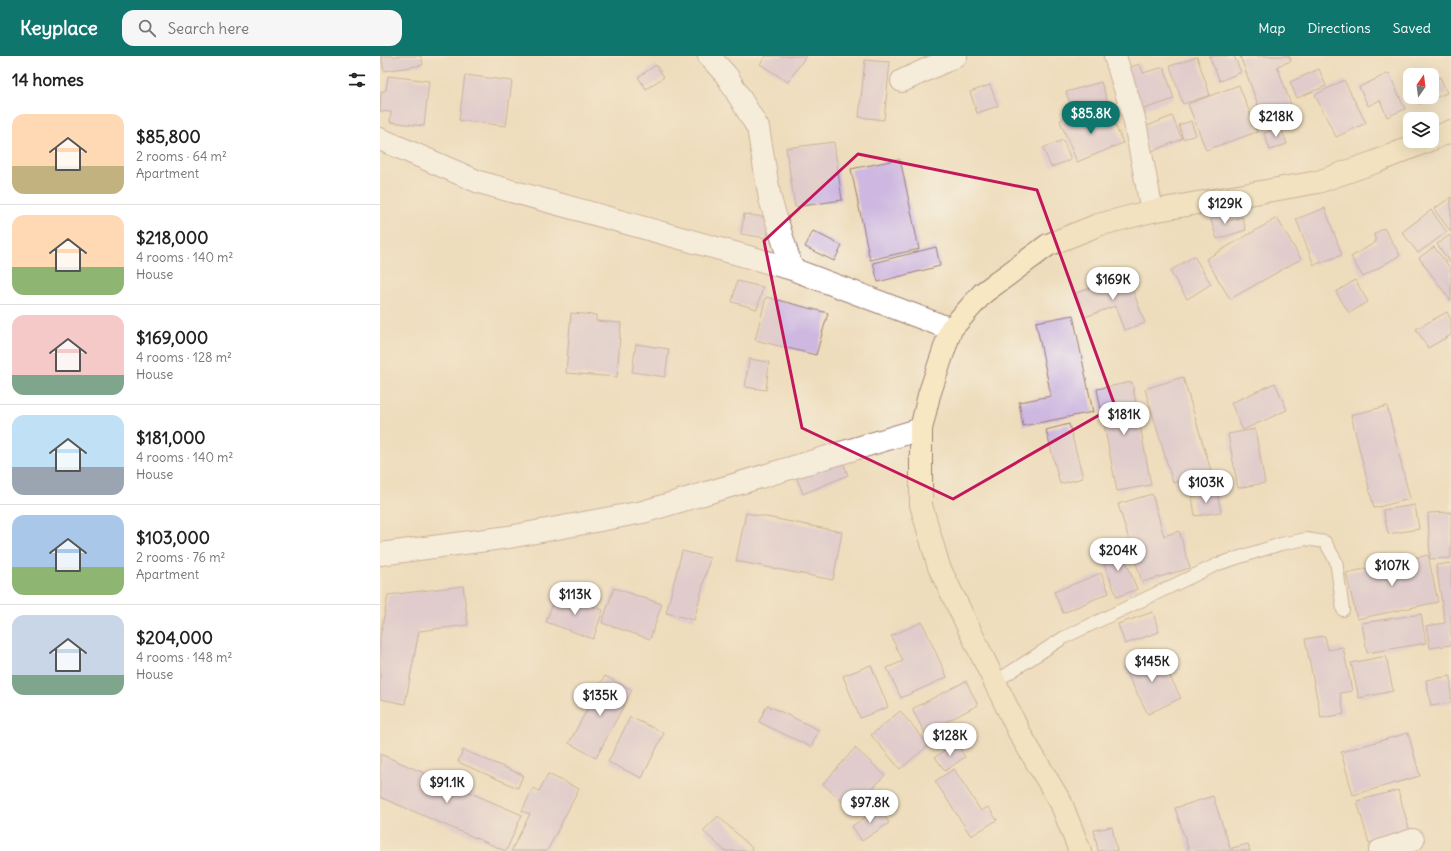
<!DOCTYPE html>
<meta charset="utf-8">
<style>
:root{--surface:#fff;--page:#f6f6f6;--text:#222;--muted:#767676;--line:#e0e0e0;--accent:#0f766e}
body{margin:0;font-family:Delius,sans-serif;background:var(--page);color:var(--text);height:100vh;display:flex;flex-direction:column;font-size:15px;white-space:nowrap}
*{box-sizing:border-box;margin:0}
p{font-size:13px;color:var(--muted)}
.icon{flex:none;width:22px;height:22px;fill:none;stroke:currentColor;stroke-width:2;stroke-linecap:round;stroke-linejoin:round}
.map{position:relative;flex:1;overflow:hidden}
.details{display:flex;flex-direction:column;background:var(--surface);width:380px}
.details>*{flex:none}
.needle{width:26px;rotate:14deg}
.fabs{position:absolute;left:1023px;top:12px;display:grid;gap:8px}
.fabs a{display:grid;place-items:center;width:36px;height:36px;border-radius:8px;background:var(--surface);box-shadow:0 4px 16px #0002;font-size:20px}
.price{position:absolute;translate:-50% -34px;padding:0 9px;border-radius:14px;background:#fff;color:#222;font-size:13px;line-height:26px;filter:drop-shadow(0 1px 2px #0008)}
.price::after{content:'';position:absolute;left:50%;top:24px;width:12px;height:9px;margin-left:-6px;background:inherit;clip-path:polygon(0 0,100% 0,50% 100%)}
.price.on{background:var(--accent);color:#fff}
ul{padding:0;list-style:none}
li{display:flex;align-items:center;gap:12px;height:100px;padding:0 12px}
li+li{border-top:1px solid var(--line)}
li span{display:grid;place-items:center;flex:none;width:112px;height:80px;border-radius:12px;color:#555}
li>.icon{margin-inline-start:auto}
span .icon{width:48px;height:48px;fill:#fffc;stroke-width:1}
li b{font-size:17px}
h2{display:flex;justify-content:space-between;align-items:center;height:48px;padding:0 12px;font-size:17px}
header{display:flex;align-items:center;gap:24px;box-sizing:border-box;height:56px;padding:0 20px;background:var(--accent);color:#fff}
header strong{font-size:19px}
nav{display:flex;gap:22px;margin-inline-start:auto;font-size:14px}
.search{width:280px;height:36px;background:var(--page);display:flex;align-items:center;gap:10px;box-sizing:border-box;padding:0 14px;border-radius:12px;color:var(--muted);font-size:15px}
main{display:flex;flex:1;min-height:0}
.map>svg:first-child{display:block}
</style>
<header>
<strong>Keyplace</strong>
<div class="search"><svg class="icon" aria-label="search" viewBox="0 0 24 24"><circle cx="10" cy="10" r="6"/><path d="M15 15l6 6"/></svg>Search here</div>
<nav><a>Map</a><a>Directions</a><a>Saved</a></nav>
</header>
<main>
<section class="details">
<h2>14 homes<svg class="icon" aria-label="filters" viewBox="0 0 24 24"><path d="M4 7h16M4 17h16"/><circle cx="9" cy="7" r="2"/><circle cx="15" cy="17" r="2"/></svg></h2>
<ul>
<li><span style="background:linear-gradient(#ffd9b3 65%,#c2b280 0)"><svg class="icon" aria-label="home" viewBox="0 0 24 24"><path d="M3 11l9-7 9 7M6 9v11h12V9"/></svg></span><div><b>$85,800</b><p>2 rooms · 64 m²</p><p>Apartment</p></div></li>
<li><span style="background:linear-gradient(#ffd9b3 65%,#8fb573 0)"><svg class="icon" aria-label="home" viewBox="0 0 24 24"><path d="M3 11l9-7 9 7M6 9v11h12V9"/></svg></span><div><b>$218,000</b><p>4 rooms · 140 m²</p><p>House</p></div></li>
<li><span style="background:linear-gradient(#f6c9c9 75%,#7fa58c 0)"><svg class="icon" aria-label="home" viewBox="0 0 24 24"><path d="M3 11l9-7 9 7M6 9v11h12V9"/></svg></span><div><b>$169,000</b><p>4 rooms · 128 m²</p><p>House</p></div></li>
<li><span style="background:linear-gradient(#bfe0f5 65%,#9aa5b1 0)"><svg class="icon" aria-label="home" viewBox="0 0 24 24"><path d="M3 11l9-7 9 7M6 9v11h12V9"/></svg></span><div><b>$181,000</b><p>4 rooms · 140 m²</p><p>House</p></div></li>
<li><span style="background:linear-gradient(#a9c7e8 65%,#8fb573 0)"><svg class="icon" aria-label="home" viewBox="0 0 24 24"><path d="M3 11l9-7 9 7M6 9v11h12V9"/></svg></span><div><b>$103,000</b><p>2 rooms · 76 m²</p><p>Apartment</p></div></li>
<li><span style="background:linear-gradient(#c9d6e8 75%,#7fa58c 0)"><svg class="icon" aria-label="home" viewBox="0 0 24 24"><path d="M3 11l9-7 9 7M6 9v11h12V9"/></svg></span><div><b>$204,000</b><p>4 rooms · 148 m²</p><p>House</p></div></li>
</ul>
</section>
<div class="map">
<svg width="1071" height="795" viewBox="0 0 1071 795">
<rect width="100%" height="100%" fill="#f7f3e8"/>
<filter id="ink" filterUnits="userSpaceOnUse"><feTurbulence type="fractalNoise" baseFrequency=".025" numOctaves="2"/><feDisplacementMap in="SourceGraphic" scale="8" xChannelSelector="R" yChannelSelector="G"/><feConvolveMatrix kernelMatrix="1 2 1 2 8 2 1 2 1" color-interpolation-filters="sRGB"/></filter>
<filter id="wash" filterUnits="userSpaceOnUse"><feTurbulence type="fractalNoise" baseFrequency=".012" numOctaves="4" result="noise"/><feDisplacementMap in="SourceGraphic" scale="16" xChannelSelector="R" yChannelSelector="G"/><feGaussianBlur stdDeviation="0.9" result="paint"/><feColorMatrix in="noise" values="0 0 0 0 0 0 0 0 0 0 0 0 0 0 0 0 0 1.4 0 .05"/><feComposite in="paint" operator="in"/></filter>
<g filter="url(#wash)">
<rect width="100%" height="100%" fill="#eeddbc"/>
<g id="blocks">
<!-- building -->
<path fill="#ceb8e1" d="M 1,0 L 41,0 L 43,9 L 4,15 Z
M 386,0 L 426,0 L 408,26 L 380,8 Z
M 829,0 L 854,0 L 861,16 L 840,25 Z
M 860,0 L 909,0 L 911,5 L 897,10 L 914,57 L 885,68 Z
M 817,1 L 830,39 L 803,48 L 790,10 Z
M 485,4 L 510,6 L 504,64 L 479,61 Z
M 760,8 L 763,17 L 784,11 L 794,43 L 758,55 L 744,13 Z
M 276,9 L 284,21 L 266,33 L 258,21 Z
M 939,13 L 946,30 L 917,42 L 910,26 Z
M 1009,17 L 1025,53 L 1007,61 L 1000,44 L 988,50 L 979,31 Z
M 85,19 L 132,25 L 126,70 L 79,64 Z
M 8,20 L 49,25 L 44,70 L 10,66 L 11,56 L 0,55 L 1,36 L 6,34 Z
M 1060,21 L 1067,37 L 1039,48 L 1036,41 L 1052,41 L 1052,24 Z
M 964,24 L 986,67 L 956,81 L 935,39 Z
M 721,26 L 728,47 L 694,58 L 686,36 Z
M 610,29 L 618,50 L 597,57 L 590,36 Z
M 859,29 L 877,76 L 826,94 L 808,48 Z
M 729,54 L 743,87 L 697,106 L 680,65 L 687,58 L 697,67 Z
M 792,60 L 802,83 L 770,96 L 760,73 Z
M 811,65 L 816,79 L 803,83 L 799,69 Z
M 901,71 L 907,88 L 890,94 L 884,77 Z
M 683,84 L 691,104 L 671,111 L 663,92 Z
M 454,86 L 462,144 L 415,151 L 406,92 Z
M 520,103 L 539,193 L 490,204 L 471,113 Z
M 1071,141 L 1071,176 L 1054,153 Z
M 839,152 L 844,166 L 862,161 L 866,174 L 837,183 L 828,155 Z
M 945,152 L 962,199 L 934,209 L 916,163 Z
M 1051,154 L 1067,176 L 1038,197 L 1022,176 Z
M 364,158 L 390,162 L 387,182 L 361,178 Z
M 897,162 L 921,203 L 850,243 L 826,203 Z
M 1004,172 L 1020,199 L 983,221 L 971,201 L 996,186 L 994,178 Z
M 433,175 L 462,190 L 454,205 L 425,191 Z
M 1070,179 L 1071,181 L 1071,208 L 1057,188 Z
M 556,191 L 560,210 L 498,226 L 493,207 Z
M 1054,191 L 1071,213 L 1071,245 L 1039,202 Z
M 814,200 L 831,228 L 807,243 L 790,215 Z
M 747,219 L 765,267 L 744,274 L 735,250 L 705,261 L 696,237 Z
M 975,224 L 988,246 L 969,257 L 956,236 Z
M 357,225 L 383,231 L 377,253 L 352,246 Z
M 386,241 L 448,257 L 436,299 L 375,284 Z
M 1067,256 L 1071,264 L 1071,279 L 1048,292 L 1036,273 Z
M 191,257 L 216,259 L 216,265 L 241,267 L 237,321 L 186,317 Z
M 693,259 L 713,356 L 643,370 L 639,346 L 671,340 L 656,266 Z
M 256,288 L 289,293 L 285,321 L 252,316 Z
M 369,303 L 389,306 L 386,334 L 365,331 Z
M 803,321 L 831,415 L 793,427 L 765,333 Z
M 752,326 L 771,429 L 737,435 L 717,333 Z
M 895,327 L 907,354 L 863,374 L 851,347 Z
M 1007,350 L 1030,443 L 994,452 L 971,359 Z
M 689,368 L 703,422 L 680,428 L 666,374 Z
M 875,373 L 885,427 L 858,432 L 848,378 Z
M 461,401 L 468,419 L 423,438 L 416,420 Z
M 837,436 L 841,456 L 815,460 L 812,440 Z
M 772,438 L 784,480 L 799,475 L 810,512 L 762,526 L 738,448 Z
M 1035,449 L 1039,473 L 1008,478 L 1003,454 Z
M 1071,456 L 1071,502 L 1050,503 L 1048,457 Z
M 366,457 L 462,476 L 453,524 L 356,505 Z
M 740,490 L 757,533 L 737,541 L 720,498 Z
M 302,495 L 330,502 L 314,564 L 286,557 Z
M 1048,499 L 1058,546 L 977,563 L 966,517 Z
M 1071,507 L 1071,589 L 1050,592 L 1046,570 L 1065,567 L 1056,509 Z
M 721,517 L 729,537 L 683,557 L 674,536 Z
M 83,530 L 88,569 L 39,575 L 25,648 L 0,643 L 0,581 L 8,539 Z
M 234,532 L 282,548 L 270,583 L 222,567 Z
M 177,537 L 223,554 L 213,583 L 166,566 Z
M 773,556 L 779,576 L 745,588 L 738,568 Z
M 1041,558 L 1046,587 L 987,597 L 982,567 Z
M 542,566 L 567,621 L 521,642 L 507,612 L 523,605 L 511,580 Z
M 945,580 L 948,594 L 963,591 L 972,635 L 960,637 L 964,658 L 941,662 L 925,583 Z
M 777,596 L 801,642 L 768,658 L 744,612 Z
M 1006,600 L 1013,635 L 979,642 L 971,607 Z
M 491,609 L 508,651 L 480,662 L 463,620 Z
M 225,620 L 252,634 L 216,702 L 189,687 Z
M 1071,620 L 1071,647 L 1051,650 L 1046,624 Z
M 586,625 L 598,649 L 545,677 L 532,653 Z
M 387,649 L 439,674 L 431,691 L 379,666 Z
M 520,655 L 549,689 L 520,713 L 491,679 Z
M 250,661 L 284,677 L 262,722 L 228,706 Z
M 1028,677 L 1040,720 L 973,739 L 961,696 Z
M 576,687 L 585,701 L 565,715 L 555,701 Z
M 475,692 L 505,719 L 472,755 L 443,728 Z
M 83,694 L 143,719 L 138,732 L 78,706 Z
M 0,698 L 142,759 L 126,795 L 0,741 Z
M 574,713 L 601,755 L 608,751 L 617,764 L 591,780 L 555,725 Z
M 168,718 L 199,733 L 167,795 L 131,795 L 150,758 L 142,755 L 153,732 L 159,735 Z
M 1018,734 L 1030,776 L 989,787 L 977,745 Z
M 833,740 L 851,795 L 809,795 L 795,752 Z
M 499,752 L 509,767 L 482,785 L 472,770 Z
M 338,760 L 372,792 L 370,795 L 345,795 L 323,775 Z
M 732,771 L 737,795 L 718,795 L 714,774 Z
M 868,788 L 870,795 L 853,795 L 852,792 Z"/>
</g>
</g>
<g filter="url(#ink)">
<use href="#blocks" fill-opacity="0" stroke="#9c7e74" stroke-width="1"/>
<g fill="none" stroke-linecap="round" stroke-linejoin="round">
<!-- lane casing -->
<g stroke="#9c7e74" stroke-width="14">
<path id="lane" d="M 615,626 L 683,582 L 838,508 L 901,488 L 926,483 L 945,486 L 956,505 L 963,554"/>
</g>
<!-- street casing -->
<g stroke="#9c7e74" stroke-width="24">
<path id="street" d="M 329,0 L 347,20 L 378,72 L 390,143 L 412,213
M 735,0 L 754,62 L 772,155
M 522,25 L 576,0
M 0,83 L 99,126 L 412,213 L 571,273
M 0,498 L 129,481 L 263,456 L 541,373
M 1000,795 L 1033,784"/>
</g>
<!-- secondary casing -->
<g stroke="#9c7e74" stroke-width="24">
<path id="secondary" d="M 1052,83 L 1071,75
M 700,795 L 681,747 L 640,678 L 559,511 L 541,449 L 541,373 L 549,339 L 571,273 L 603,237 L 668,189 L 718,169 L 772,155 L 938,126 L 995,106 L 1047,85"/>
</g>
<!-- lane -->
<use href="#lane" stroke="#fff" stroke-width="12"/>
<!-- street -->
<use href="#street" stroke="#fff" stroke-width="22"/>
<!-- secondary -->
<use href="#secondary" stroke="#f7e8c3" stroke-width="22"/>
</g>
</g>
<!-- marked area -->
<path d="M0 0H1071V795H0ZM 478,98 L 657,134 L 735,350 L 573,443 L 422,372 L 384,185 Z" fill="#eeddbc" fill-opacity=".55" fill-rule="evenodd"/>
<path fill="none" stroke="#c2185b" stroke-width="3" stroke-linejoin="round" d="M 478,98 L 657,134 L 735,350 L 573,443 L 422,372 L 384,185 Z"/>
</svg>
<div class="fabs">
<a><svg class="needle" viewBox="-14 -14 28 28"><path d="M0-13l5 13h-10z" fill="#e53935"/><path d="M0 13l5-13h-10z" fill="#767676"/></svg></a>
<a><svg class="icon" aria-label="layers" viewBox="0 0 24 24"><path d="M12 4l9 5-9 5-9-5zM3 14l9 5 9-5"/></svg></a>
</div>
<b class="price on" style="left:711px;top:79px">$85.8K</b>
<b class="price" style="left:896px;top:82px">$218K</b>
<b class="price" style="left:845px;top:169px">$129K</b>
<b class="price" style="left:733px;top:245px">$169K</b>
<b class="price" style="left:744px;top:380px">$181K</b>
<b class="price" style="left:826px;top:448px">$103K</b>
<b class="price" style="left:738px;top:516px">$204K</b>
<b class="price" style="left:1012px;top:531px">$107K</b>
<b class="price" style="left:195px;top:560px">$113K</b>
<b class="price" style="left:772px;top:627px">$145K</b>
<b class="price" style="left:220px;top:661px">$135K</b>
<b class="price" style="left:570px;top:701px">$128K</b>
<b class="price" style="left:67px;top:748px">$91.1K</b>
<b class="price" style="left:490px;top:768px">$97.8K</b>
</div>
</main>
